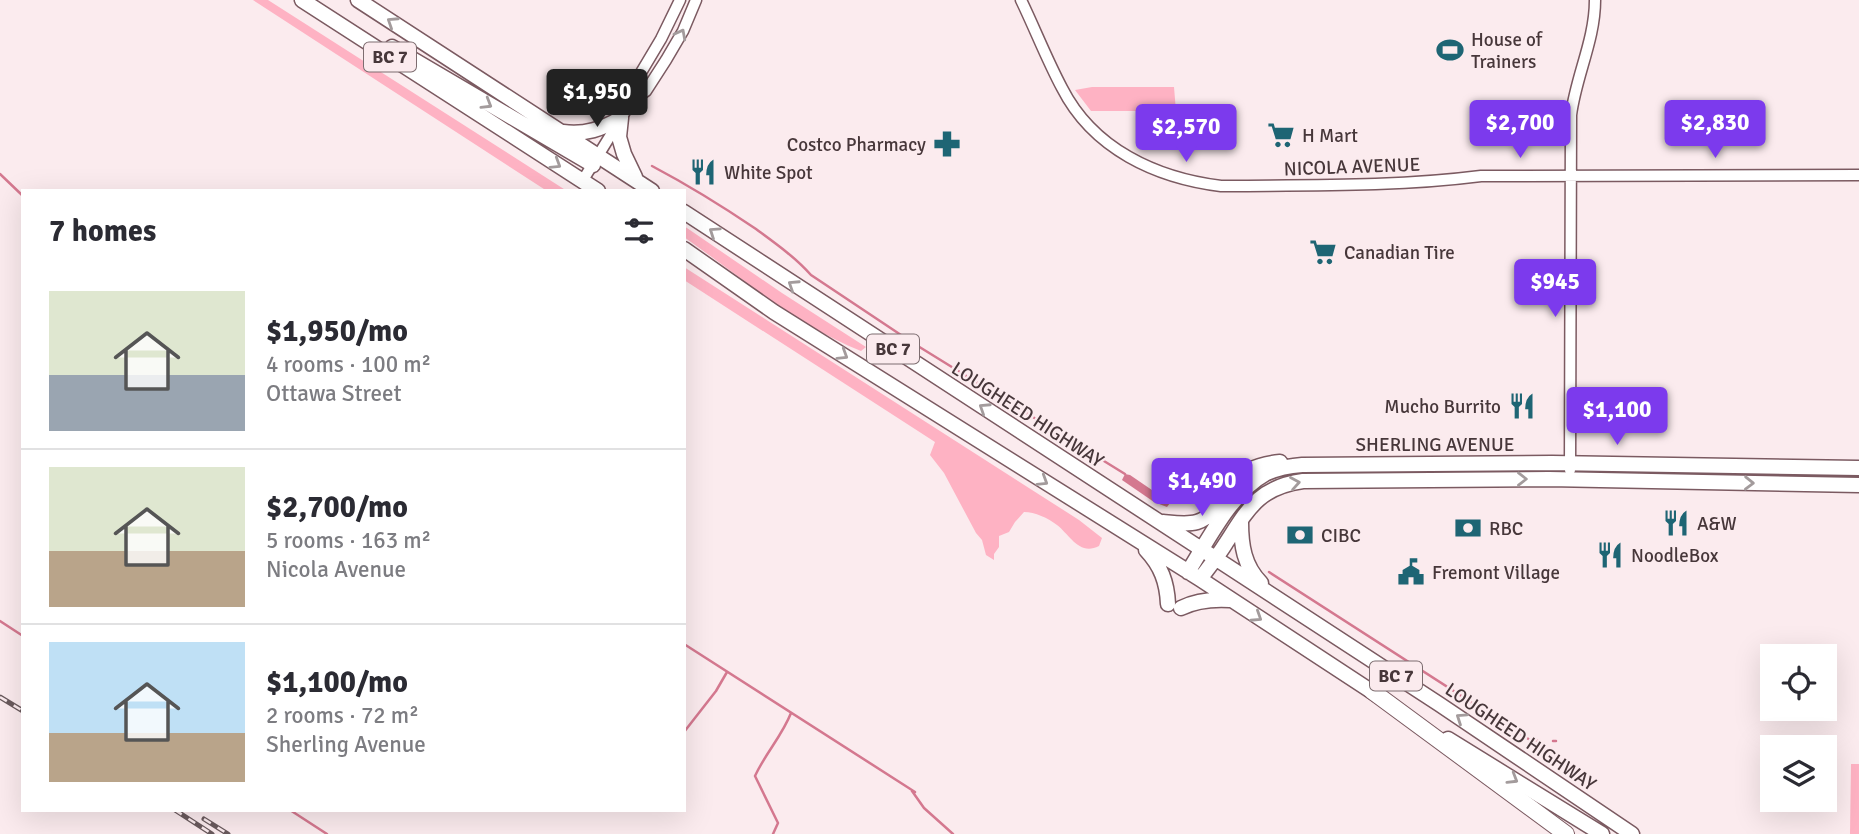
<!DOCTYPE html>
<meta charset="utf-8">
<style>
:root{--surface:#fff;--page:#f2f2f3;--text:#2b2b33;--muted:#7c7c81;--line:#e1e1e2;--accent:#7c3aed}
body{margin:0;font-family:Signika,sans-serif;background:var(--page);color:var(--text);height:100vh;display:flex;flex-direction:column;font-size:26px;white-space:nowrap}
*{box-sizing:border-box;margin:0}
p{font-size:23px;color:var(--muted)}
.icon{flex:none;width:38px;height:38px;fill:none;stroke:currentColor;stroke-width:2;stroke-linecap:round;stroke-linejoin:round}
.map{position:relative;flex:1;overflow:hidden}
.drawer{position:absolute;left:21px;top:189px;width:665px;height:623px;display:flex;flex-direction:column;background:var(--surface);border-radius:0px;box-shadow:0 7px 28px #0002}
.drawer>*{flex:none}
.fabs{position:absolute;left:1760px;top:644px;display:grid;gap:14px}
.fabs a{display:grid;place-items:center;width:77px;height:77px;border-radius:0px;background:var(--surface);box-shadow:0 7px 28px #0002;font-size:35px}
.price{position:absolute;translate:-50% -60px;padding:0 16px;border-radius:7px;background:var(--accent);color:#fff;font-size:23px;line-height:46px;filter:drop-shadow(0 2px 4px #0008)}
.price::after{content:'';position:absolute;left:50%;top:42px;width:21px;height:16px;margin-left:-10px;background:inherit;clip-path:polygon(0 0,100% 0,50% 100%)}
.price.current{background:#222;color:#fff}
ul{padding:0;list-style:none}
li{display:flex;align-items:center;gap:21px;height:175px;padding:0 28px}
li+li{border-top:2px solid var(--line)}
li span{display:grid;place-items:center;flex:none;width:196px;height:140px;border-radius:0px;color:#555}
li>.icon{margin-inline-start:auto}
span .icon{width:84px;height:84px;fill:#fffc;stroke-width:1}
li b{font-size:30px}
h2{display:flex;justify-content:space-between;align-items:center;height:84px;padding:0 28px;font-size:30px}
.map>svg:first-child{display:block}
</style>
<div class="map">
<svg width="1859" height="834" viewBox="0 0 1859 834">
<rect width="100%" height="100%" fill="#fbebee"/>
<!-- green -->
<path fill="#feb2c3" d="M 253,0 L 268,0 L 567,191 L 547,191 Z
M 1092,87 L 1174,87 L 1176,111 L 1091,111 L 1075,90 Z
M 684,226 L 782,293 L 866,347 L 861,351 C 796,325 741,277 684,237 Z
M 684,267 L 1079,520 L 1102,538 L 1099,546 C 1079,556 1070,535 1057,525 C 1048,518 1035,512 1024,512 L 1015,522 L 1009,532 L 999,536 L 999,547 L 994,554 L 994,560 L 986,555 L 982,540 L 976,533 L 944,473 L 930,455 L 935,442 L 684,280 Z
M 1851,764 L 1859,764 L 1859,834 L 1850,834 Z"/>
<!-- water -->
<path fill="#d4788f" d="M 1125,474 L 1130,475 L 1168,501 L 1170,503 L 1167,507 L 1154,502 L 1122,480 Z"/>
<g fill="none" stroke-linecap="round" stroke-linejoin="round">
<!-- stream -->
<path stroke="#d4788f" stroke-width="2.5" d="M 652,166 C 688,185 722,206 756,229 C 775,243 795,257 811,275 L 913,343 L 1125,474
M 0,174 L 23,196
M 1269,572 L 1530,740 L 1539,741
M 0,621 L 23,636
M 684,644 L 915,792
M 684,732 L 716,691 L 727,672
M 1553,741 L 1556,741
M 912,791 L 924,808 L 953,834
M 290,810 L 327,834
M 773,834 L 778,823 L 755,776 C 765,754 782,736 791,713"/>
<!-- minor casing -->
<g stroke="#7b5a61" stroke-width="13">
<path id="minor" d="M 1021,0 C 1035,29 1047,60 1062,88 C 1093,149 1156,178 1221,186 C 1307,185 1395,187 1481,176 L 1859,175
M 631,102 L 633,86 L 661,39 L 680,0
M 583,180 L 631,102 L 646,91 L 666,60 L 683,31 L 696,0
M 1570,470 L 1571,115 C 1576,76 1595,40 1595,0"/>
</g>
<!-- major casing -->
<g stroke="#7b5a61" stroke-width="17">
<path id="major" d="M 302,0 L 598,191
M 358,0 L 652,191
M 392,47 L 593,165
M 621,118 L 619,137 L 624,154 L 635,177
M 563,132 C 585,135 602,129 621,118
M 684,212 L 1439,704 L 1632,834
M 684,249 L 774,312 L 1200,579 L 1380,697
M 1163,522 C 1174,523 1187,525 1197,522 C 1214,517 1220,498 1230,485 C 1242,470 1261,464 1280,462
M 1241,522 C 1241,545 1244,566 1261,583
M 1146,550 C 1161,566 1167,582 1168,604
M 1188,572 C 1208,540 1232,492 1265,474 C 1277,468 1289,466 1302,465 L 1552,463 L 1859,468
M 1200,579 C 1209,567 1218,556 1226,543 C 1248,509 1259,487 1303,481 L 1549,479 L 1859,485
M 1181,608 C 1197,600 1213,599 1230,600
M 1448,739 L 1602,834"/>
</g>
<!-- highway casing -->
<g stroke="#7b5a61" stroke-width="18">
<path id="highway" d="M 1372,691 L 1566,834"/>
</g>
<!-- minor -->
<use href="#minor" stroke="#fff" stroke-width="10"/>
<!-- major -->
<use href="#major" stroke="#fff" stroke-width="14"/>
<!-- highway -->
<use href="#highway" stroke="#fff" stroke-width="16"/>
<!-- rail casing -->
<g stroke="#6a5a5d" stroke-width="5">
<path id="rail" d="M 0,697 L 23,711
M 175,810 L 212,834
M 204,819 L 228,834"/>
</g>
<!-- rail -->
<use href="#rail" stroke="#fbebee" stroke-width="2.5" stroke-dasharray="8" stroke-linecap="butt"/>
</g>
<!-- one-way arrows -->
<defs><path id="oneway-chevron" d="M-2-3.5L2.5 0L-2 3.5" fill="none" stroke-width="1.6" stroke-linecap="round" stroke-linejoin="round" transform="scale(1.75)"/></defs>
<g stroke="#a39b9c">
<use href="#oneway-chevron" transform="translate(392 22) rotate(-147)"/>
<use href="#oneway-chevron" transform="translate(681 34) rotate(-62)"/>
<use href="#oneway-chevron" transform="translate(487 104) rotate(31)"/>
<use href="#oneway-chevron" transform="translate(556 164) rotate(32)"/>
<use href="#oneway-chevron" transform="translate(714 232) rotate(-146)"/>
<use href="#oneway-chevron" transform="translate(793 285) rotate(-147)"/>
<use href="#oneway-chevron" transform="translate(843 355) rotate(32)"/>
<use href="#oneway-chevron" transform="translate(984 408) rotate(-147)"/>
<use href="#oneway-chevron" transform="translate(1522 479)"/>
<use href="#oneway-chevron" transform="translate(1043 481) rotate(32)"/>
<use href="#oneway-chevron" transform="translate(1295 483) rotate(-10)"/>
<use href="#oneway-chevron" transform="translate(1749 483) rotate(1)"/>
<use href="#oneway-chevron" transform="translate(1257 617) rotate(33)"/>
<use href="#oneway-chevron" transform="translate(1461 718) rotate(-146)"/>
<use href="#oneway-chevron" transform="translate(1513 779) rotate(31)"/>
</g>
<!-- icons -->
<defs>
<g id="stadium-bare" transform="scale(2.1)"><path d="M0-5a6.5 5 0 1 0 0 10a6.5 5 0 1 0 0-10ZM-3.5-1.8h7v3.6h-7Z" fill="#1e6574" stroke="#fbebee" stroke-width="2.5" paint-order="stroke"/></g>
<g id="supermarket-bare" transform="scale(2.1)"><path d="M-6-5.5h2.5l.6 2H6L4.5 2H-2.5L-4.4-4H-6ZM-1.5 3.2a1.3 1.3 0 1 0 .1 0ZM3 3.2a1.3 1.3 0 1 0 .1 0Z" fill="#1e6574" stroke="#fbebee" stroke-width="2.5" paint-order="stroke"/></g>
<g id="pharmacy-bare" transform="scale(2.1)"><path d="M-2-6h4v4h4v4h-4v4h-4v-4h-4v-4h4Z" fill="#1e6574" stroke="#fbebee" stroke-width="2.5" paint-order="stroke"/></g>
<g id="restaurant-bare" transform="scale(2.1)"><path d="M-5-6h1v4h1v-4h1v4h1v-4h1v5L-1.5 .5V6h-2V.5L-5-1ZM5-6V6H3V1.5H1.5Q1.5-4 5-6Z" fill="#1e6574" stroke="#fbebee" stroke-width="2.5" paint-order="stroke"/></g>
<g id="bank-bare" transform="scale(2.1)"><path d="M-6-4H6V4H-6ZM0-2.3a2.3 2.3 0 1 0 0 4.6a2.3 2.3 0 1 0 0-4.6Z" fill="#1e6574" stroke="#fbebee" stroke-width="2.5" paint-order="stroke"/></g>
<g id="civic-bare" transform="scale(2.1)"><path d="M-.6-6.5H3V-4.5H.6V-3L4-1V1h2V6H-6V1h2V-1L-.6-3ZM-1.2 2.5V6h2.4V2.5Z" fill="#1e6574" stroke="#fbebee" stroke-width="2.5" paint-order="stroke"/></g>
</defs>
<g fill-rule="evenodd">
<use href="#stadium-bare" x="1450" y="50"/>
<use href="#supermarket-bare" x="1281" y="135"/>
<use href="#pharmacy-bare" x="947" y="144"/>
<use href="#restaurant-bare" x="703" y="172"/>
<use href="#supermarket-bare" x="1323" y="252"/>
<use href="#restaurant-bare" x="1522" y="406"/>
<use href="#restaurant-bare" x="1676" y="523"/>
<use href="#bank-bare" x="1468" y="528"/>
<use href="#bank-bare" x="1300" y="535"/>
<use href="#restaurant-bare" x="1610" y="555"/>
<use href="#civic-bare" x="1411" y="572"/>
</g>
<g text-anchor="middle" stroke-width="5" stroke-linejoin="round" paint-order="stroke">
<!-- shield labels -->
<g fill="#fbebee" stroke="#7d6d70" stroke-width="2">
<rect x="364" y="42.5" width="52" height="29" rx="5"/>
<rect x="867" y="334.5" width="52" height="29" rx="5"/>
<rect x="1370" y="661.5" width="52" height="29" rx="5"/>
</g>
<g font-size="18" font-weight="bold" fill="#47373a">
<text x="390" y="63">BC 7</text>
<text x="893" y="355">BC 7</text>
<text x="1396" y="682">BC 7</text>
</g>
<!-- poi labels -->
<g font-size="19" fill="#47373a" stroke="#fbebee" text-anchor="start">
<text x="1471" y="46">House of<tspan x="1471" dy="22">Trainers</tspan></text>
<text x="1302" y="142">H Mart</text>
<text x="926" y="151" text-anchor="end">Costco Pharmacy</text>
<text x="724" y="179">White Spot</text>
<text x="1344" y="259">Canadian Tire</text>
<text x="1501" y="413" text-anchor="end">Mucho Burrito</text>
<text x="1697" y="530">A&amp;W</text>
<text x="1489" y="535">RBC</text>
<text x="1321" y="542">CIBC</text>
<text x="1631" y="562">NoodleBox</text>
<text x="1432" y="579">Fremont Village</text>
</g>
<!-- street labels -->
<g font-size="19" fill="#47373a" stroke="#fbebee">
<text transform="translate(1352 166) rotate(-2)" y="7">NICOLA AVENUE</text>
<text transform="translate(1028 414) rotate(33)" y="7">LOUGHEED HIGHWAY</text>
<text x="1435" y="451">SHERLING AVENUE</text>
<text transform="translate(1521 736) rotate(34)" y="7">LOUGHEED HIGHWAY</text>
</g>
</g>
</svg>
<div class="fabs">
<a><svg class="icon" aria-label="locate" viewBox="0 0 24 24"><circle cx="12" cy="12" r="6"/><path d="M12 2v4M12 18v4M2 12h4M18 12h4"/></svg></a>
<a><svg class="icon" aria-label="layers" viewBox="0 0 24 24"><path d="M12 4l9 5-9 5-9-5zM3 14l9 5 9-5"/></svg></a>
</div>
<b class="price current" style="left:597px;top:129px">$1,950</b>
<b class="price" style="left:1520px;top:160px">$2,700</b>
<b class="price" style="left:1715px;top:160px">$2,830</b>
<b class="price" style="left:1186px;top:164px">$2,570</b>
<b class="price" style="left:1555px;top:319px">$945</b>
<b class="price" style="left:1617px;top:447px">$1,100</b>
<b class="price" style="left:1202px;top:518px">$1,490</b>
<section class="drawer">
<h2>7 homes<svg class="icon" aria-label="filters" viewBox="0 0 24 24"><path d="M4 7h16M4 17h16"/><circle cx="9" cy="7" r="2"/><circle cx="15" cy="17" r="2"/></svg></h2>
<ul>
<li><span style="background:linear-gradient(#dfe7d0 60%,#9aa5b1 0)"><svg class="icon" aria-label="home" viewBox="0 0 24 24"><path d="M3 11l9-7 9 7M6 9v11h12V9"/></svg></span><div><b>$1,950/mo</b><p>4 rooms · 100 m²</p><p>Ottawa Street</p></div></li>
<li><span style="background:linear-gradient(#dfe7d0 60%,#b9a48a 0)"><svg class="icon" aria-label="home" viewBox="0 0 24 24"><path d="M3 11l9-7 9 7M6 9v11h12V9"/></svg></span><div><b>$2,700/mo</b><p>5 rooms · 163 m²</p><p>Nicola Avenue</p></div></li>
<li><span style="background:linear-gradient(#bfe0f5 65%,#b9a48a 0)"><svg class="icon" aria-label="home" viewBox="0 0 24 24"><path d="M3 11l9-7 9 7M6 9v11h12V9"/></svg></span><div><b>$1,100/mo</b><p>2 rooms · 72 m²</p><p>Sherling Avenue</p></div></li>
</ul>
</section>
</div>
